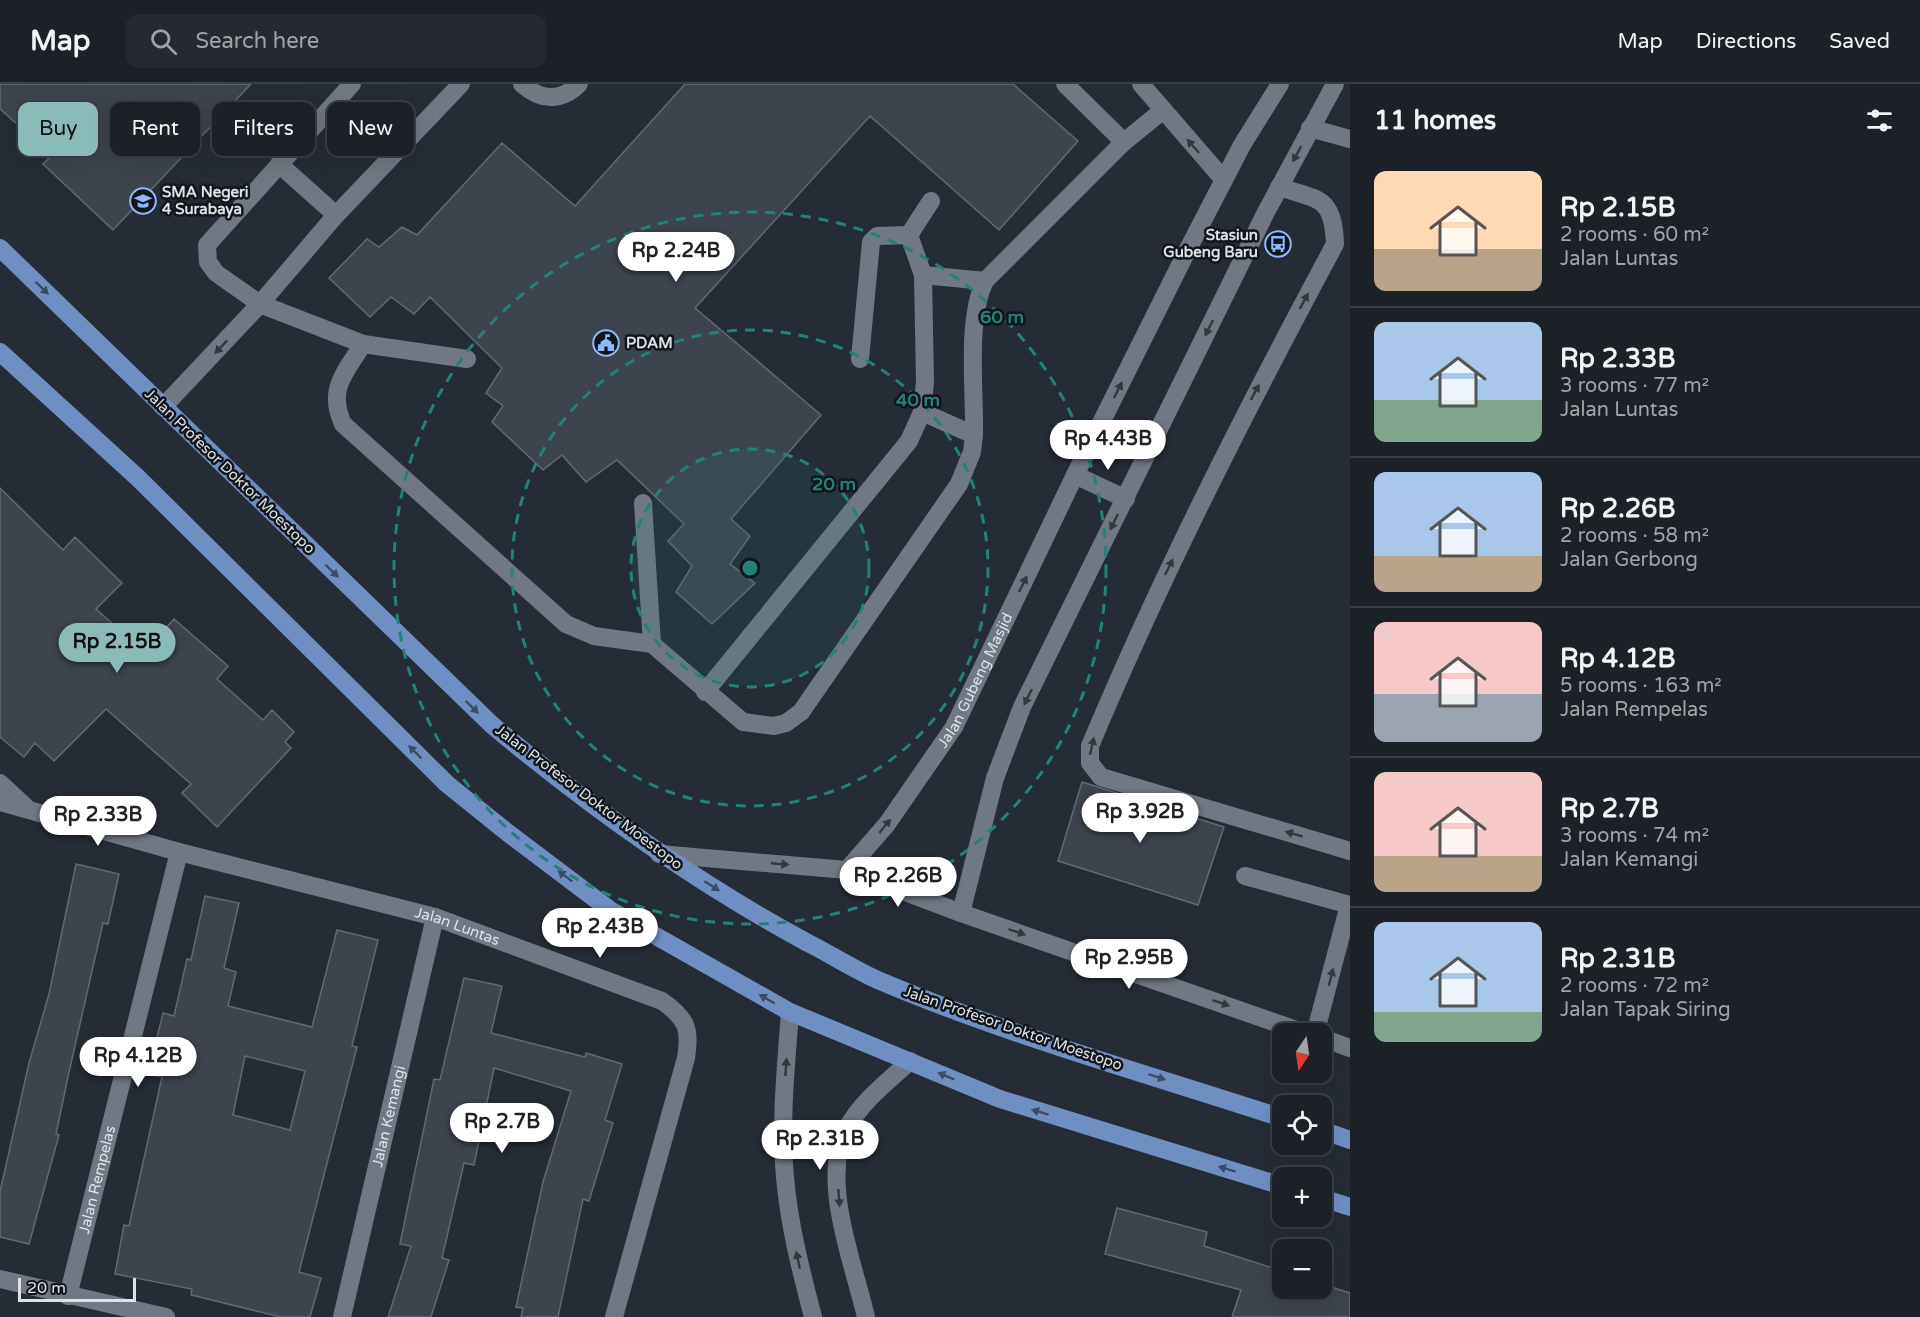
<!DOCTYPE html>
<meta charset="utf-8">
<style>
:root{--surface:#1c2128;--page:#252930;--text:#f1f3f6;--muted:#a0a3a8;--line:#3a3e45;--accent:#8bbbb9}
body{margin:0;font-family:"Varela Round",sans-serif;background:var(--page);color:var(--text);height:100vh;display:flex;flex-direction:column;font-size:22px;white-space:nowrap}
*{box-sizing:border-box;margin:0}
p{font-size:20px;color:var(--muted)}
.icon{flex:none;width:33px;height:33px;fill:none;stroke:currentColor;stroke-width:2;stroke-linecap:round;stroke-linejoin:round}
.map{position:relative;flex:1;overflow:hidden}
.sheet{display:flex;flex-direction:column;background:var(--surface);width:570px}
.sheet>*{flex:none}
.top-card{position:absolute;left:18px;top:18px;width:570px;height:54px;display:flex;gap:12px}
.needle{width:39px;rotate:193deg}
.controls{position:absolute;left:1272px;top:939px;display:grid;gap:12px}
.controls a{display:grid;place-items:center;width:60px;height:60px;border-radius:12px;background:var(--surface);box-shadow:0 6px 24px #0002,0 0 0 2px var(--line);font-size:30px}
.scale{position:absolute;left:18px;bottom:15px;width:118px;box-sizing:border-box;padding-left:6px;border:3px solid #dde1e8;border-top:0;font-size:16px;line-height:21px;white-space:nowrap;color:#dde1e8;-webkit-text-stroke:4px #121519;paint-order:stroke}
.price{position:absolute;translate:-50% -51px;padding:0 14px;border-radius:21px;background:#fff;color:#222;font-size:20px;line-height:39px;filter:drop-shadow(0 2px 3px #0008)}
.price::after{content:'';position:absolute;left:50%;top:36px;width:18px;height:14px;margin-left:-9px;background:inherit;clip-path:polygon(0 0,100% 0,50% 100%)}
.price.on{background:var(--accent);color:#111}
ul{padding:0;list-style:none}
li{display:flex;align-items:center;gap:18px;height:150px;padding:0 24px}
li+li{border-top:2px solid var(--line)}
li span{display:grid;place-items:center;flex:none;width:168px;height:120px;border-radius:12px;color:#555}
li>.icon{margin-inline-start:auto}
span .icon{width:72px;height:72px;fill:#fffc;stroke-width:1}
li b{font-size:26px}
h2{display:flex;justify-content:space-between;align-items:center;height:72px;padding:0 24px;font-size:26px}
.tag{padding:0 21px;border-radius:12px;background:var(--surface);box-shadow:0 6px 24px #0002,0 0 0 2px var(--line);font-size:21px;line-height:54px}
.tag.on{background:var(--accent);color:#111}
header{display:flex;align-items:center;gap:36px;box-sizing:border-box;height:84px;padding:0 30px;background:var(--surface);border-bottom:2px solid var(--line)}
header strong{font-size:28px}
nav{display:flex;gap:33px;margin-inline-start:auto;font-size:21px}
.search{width:420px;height:54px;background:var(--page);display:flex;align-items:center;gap:15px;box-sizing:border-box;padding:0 21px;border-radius:12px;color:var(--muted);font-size:22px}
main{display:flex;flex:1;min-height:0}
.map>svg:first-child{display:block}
</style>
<header>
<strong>Map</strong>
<div class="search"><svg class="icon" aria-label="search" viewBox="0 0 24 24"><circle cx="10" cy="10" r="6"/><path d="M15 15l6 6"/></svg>Search here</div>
<nav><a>Map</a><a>Directions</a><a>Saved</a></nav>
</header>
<main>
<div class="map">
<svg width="1350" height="1233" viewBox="0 0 1350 1233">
<rect width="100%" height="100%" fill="#262c36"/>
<!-- building -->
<path fill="#3d444e" stroke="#626974" stroke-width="1.5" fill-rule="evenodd" d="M 0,0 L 251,0 L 113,146 L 43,80 L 52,71 L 0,25 Z
M 685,0 L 1013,0 L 1078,57 L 999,146 L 870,32 L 695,224 L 821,331 L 731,435 L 750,452 L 730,480 L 755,499 L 712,540 L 676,508 L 692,482 L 668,457 L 684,440 L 617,376 L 586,398 L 562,371 L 543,386 L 492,338 L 503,322 L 486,309 L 502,284 L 430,213 L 414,230 L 391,213 L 370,233 L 329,194 L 367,155 L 379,163 L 402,143 L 417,151 L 502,59 L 575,122 Z
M 0,404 L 63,466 L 75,453 L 122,499 L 96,525 L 144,568 L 174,535 L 228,582 L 217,595 L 263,636 L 272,626 L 294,648 L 285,658 L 291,664 L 217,743 L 182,709 L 191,700 L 106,625 L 54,677 L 35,659 L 24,673 L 0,653 Z
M 1082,698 L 1224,743 L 1198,821 L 1058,777 Z
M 76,780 L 119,790 L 108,840 L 103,839 L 69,988 L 56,1050 L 59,1051 L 29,1160 L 0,1153 L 0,1108 L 29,979 L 49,910 Z
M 205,812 L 239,819 L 224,884 L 236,888 L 228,922 L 312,943 L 337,846 L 378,856 L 352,962 L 357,963 L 299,1188 L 321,1194 L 310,1233 L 281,1233 L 191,1211 L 192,1205 L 115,1190 L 124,1141 L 129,1142 L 162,993 L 148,990 L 163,929 L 174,932 L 187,875 L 191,876 ZM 245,972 L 305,987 L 290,1046 L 233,1031 Z
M 464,894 L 502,902 L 491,949 L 585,973 L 586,969 L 622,980 L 605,1036 L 613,1039 L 589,1117 L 583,1115 L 558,1233 L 521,1233 L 523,1224 L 516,1223 L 543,1098 L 571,1007 L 494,984 L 474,1081 L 464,1079 L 442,1174 L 449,1176 L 431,1233 L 388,1233 L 411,1162 L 400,1160 L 434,995 L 440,996 Z
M 1117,1124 L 1207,1148 L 1204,1162 L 1282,1187 L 1282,1204 L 1322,1204 L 1322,1200 L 1350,1209 L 1350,1233 L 1232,1233 L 1241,1206 L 1105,1170 Z"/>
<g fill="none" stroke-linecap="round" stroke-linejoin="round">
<!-- minor -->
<g stroke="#707883" stroke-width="18">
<path d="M 352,0 L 207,161 L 208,178 L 216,189 L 260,220 L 363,260 L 467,275"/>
<path d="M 522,0 C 541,17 561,18 579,0"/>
<path d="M 1141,0 L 1224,96"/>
<path d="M 1310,44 L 1350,55"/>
<path d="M 1124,58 L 1162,27"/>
<path d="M 279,80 L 336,131"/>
<path d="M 1279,103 C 1319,116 1333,112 1335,160 C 1247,324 1162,490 1090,662 L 1090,679 L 1101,693 L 1350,767"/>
<path d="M 909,151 L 931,117"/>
<path d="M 923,191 L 985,197"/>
<path d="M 363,260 C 345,289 327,305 343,340 L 566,540 L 594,552 L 652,560 L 643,419"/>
<path d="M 163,323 L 260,220 L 336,131 L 461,0"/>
<path d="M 922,328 L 974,351"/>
<path d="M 1075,391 L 1126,415"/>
<path d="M 652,560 L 743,638 L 774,642 L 786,639 L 801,628 L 959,400 L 972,368 L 974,351 C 975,306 966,235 985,197 L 1124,58 L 1065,0"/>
<path d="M 705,608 L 909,357 L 922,328 L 925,298 L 923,191 L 909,151 L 877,152 L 871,158 L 860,275"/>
<path d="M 0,699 L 26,723"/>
<path id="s1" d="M 0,718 L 179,768 L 435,833 L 662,917 C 686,934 691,944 686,974 L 614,1233"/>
<path d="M 659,770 L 847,786 L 961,829 L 1308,950"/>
<path id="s2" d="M 847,786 L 887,740 L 954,643 L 1075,391 L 1184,173 L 1242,61 L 1280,0"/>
<path d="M 1245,792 L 1350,821"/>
<path d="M 961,829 L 995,694 L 1022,623 L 1265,130 L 1335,0"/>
<path d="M 790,928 C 786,983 780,1038 785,1093 C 789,1141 801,1187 813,1233"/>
<path d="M 1315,950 L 1349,821"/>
<path d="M 1322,954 L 1350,964"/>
<path d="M 0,1195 L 166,1233"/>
<path id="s3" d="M 68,1212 L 179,768"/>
<path id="s4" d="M 342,1233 L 435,833"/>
<path d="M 866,1233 C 854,1180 819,1095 847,1044 C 862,1017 887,998 910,977"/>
</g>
<!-- major -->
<path stroke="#6f8fc3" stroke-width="18" d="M 0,164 L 492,641 C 590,723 695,798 808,859 C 832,871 855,886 880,897 C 1010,952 1148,990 1282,1034
M 0,268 L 138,394 L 447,700 L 508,749 L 610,826 L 790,928 L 1000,1015 L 1282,1102
M 1322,1046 L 1350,1056
M 1322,1114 L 1350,1123"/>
</g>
<!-- one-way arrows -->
<defs><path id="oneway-solid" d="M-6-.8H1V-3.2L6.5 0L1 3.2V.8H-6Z" transform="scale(1.5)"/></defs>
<g fill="#33383e">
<use href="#oneway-solid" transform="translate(1193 62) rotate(-132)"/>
<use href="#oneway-solid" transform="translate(1297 70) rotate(118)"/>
<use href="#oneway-solid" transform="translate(1304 217) rotate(-62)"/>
<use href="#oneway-solid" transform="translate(1209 244) rotate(116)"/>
<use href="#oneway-solid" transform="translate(221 263) rotate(133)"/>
<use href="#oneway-solid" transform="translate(1118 306) rotate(-63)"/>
<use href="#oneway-solid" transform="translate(1255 308) rotate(-62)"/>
<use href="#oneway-solid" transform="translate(1114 438) rotate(116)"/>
<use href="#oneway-solid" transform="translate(1169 483) rotate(-64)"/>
<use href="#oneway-solid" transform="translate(1023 500) rotate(-64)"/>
<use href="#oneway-solid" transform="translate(1028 613) rotate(116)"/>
<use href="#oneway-solid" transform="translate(1092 662) rotate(-77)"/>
<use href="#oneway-solid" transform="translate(885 742) rotate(-51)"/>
<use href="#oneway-solid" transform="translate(1294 750) rotate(-164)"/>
<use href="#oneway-solid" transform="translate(780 780) rotate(5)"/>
<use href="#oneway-solid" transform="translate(1017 848) rotate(19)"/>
<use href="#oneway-solid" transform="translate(1331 893) rotate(-76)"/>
<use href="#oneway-solid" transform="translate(1221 919) rotate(19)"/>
<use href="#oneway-solid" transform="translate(786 983) rotate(-86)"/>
<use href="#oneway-solid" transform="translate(839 1114) rotate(86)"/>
<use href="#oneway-solid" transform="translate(798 1176) rotate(-102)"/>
</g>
<g fill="#3c4c65">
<use href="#oneway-solid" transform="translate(42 204) rotate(44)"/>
<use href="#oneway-solid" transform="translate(332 487) rotate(44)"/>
<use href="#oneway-solid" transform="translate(472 623) rotate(44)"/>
<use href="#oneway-solid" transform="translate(415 668) rotate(-135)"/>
<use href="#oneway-solid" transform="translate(565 792) rotate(-143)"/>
<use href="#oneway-solid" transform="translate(712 802) rotate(32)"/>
<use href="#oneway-solid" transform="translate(767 915) rotate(-150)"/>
<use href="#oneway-solid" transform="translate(946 992) rotate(-157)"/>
<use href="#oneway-solid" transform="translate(1157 993) rotate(18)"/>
<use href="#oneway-solid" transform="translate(1040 1028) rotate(-163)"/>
<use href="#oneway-solid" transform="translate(1227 1085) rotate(-163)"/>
</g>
<!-- distance rings -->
<circle cx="750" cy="484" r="119" fill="#24817a" fill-opacity=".12"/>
<g fill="none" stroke="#24817a" stroke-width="3" stroke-dasharray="10 8">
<circle cx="750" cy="484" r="119"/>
<circle cx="750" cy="484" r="238"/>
<circle cx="750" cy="484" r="356"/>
</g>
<!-- icons -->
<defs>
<g id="school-ring" transform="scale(1.35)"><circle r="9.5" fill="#121519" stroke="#8eb9fc" stroke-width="1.5"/><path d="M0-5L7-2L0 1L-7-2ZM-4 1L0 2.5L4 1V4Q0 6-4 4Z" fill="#8eb9fc"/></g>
<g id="bus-ring" transform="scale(1.35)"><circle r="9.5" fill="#121519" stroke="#8eb9fc" stroke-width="1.5"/><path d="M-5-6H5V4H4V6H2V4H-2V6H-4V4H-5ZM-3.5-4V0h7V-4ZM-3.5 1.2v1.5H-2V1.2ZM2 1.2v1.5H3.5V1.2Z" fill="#8eb9fc"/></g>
<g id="civic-ring" transform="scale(1.35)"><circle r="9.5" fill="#121519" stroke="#8eb9fc" stroke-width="1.5"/><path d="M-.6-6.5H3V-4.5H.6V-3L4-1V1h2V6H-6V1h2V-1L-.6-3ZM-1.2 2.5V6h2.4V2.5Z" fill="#8eb9fc"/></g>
</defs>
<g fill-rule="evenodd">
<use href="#school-ring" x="143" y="117"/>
<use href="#bus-ring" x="1278" y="160"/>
<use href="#civic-ring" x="606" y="259"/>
</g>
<g text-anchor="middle" stroke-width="5" stroke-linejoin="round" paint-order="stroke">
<!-- poi labels -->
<g font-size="15" font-weight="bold" fill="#dde1e8" stroke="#121519" text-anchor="start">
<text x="162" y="113">SMA Negeri<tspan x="162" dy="17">4 Surabaya</tspan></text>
<text x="1258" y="156" text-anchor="end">Stasiun<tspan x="1258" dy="17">Gubeng Baru</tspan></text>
<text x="626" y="264">PDAM</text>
</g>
<!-- street labels -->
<g font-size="15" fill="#dde1e8" stroke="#121519">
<text transform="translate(230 387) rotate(44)" y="5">Jalan Profesor Doktor Moestopo</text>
<text dy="5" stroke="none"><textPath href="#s2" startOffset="230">Jalan Gubeng Masjid</textPath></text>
<text transform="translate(589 713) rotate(37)" y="5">Jalan Profesor Doktor Moestopo</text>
<text dy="5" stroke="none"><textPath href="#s1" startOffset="474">Jalan Luntas</textPath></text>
<text transform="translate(1013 944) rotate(19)" y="5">Jalan Profesor Doktor Moestopo</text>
<text dy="5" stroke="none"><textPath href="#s4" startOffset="206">Jalan Kemangi</textPath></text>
<text dy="5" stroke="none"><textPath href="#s3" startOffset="120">Jalan Rempelas</textPath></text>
</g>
</g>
<circle cx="750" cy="484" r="9" fill="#24817a" stroke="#121519" stroke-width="3"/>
<g font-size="18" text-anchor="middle" font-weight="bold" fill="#24817a" stroke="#121519" stroke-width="5" stroke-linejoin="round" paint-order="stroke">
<text x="1002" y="239">60 m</text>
<text x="918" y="322">40 m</text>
<text x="834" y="406">20 m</text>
</g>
</svg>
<div class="controls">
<a><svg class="needle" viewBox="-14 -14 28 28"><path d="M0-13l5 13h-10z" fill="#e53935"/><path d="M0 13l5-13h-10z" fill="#a0a3a8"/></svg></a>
<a><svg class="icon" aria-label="locate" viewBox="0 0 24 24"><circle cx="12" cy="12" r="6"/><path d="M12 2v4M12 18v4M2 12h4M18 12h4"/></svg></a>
<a>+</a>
<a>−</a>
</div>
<div class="scale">20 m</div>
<b class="price" style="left:676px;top:199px">Rp 2.24B</b>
<b class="price" style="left:1108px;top:387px">Rp 4.43B</b>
<b class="price on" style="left:117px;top:590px">Rp 2.15B</b>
<b class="price" style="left:1140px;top:760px">Rp 3.92B</b>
<b class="price" style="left:98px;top:763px">Rp 2.33B</b>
<b class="price" style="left:898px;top:824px">Rp 2.26B</b>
<b class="price" style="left:600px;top:875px">Rp 2.43B</b>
<b class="price" style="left:1129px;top:906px">Rp 2.95B</b>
<b class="price" style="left:138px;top:1004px">Rp 4.12B</b>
<b class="price" style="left:502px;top:1070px">Rp 2.7B</b>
<b class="price" style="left:820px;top:1087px">Rp 2.31B</b>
<div class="top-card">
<a class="tag on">Buy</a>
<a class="tag">Rent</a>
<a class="tag">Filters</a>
<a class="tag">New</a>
</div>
</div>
<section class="sheet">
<h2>11 homes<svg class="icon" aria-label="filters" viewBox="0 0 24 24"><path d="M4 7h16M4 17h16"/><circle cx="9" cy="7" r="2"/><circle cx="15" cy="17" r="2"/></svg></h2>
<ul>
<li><span style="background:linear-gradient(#ffd9b3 65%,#b9a48a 0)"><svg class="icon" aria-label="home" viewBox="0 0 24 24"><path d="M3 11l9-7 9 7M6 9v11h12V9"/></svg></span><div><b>Rp 2.15B</b><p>2 rooms · 60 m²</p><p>Jalan Luntas</p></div></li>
<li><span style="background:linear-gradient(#a9c7e8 65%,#7fa58c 0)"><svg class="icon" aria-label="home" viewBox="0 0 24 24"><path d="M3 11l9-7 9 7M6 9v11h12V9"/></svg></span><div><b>Rp 2.33B</b><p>3 rooms · 77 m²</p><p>Jalan Luntas</p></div></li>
<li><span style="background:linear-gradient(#a9c7e8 70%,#b9a48a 0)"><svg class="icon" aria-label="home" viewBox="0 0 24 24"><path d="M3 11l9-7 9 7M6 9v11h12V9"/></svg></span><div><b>Rp 2.26B</b><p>2 rooms · 58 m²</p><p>Jalan Gerbong</p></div></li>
<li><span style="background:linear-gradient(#f6c9c9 60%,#9aa5b1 0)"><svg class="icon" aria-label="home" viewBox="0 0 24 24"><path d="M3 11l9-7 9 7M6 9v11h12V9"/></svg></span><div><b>Rp 4.12B</b><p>5 rooms · 163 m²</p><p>Jalan Rempelas</p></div></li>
<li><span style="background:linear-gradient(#f6c9c9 70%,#b9a48a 0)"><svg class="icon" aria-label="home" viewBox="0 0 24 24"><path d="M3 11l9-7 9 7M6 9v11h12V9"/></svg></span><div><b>Rp 2.7B</b><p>3 rooms · 74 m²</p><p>Jalan Kemangi</p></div></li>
<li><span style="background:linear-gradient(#a9c7e8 75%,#7fa58c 0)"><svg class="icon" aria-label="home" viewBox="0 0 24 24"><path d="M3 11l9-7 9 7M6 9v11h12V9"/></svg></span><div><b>Rp 2.31B</b><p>2 rooms · 72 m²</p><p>Jalan Tapak Siring</p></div></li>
</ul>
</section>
</main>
